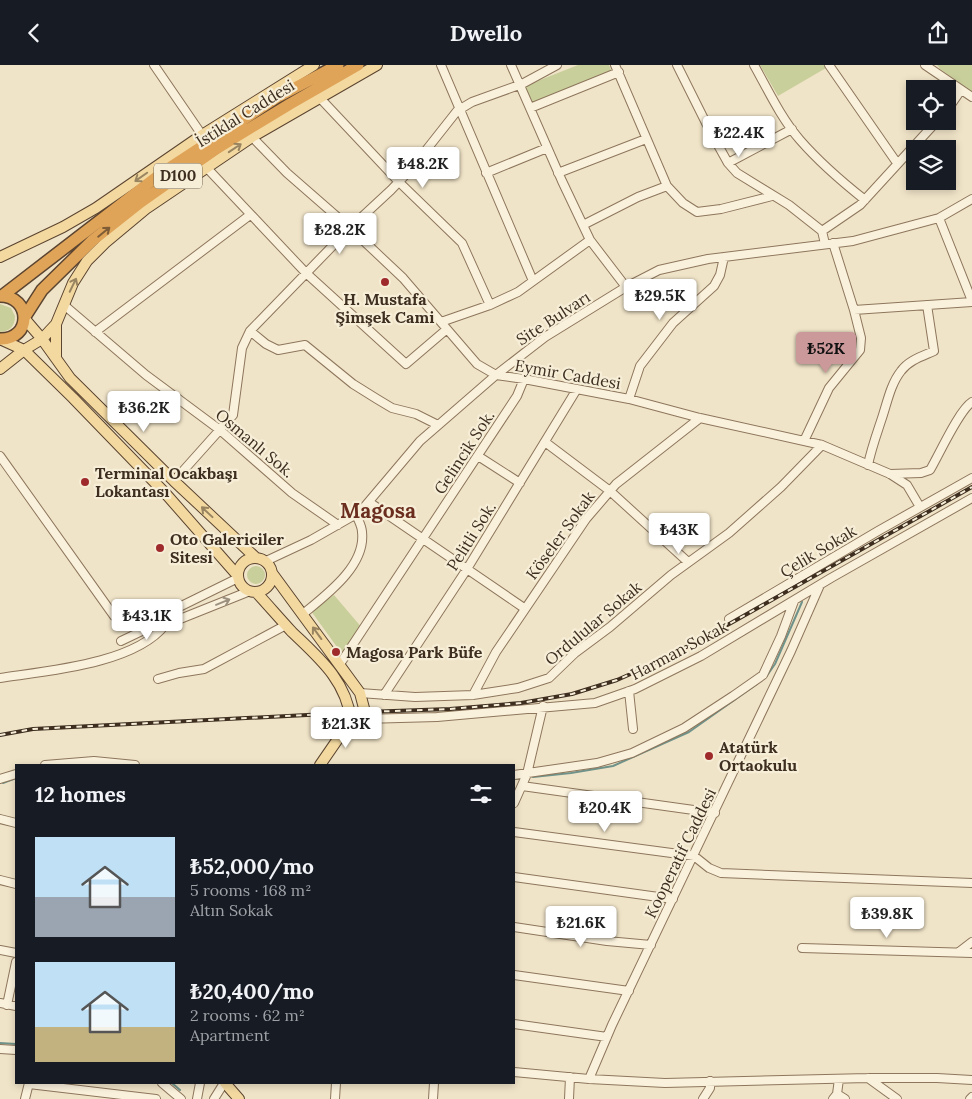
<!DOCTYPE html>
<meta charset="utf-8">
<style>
:root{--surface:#171b24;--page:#20242c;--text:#f1f3f6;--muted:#9ea1a6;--accent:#cc999b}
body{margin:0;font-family:Lora,serif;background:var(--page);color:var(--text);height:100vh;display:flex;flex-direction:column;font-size:19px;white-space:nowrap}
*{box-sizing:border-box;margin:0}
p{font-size:16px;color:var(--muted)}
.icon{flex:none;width:28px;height:28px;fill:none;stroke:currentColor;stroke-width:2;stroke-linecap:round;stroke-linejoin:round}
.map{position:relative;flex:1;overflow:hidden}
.details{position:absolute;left:15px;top:699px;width:500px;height:320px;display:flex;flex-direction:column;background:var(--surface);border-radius:0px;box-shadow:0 2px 8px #0003}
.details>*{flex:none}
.fabs{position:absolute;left:906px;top:15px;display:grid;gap:10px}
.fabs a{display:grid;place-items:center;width:50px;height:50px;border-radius:0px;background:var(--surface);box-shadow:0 2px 8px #0003;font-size:25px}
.price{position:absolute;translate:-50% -42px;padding:0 11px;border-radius:5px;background:#fff;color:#222;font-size:16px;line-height:32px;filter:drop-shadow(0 1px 2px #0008)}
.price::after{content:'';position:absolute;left:50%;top:30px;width:15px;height:11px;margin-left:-8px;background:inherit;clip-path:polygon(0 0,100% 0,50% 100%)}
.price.active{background:var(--accent);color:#111}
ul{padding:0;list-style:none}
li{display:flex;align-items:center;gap:15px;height:125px;padding:0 20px}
li span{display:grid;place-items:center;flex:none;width:140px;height:100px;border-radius:0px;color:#555}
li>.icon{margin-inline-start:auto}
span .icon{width:60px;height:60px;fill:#fffc;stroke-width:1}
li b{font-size:21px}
h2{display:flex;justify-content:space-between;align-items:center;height:60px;padding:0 20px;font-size:21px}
header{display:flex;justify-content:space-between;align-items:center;height:65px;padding:0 20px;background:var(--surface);font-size:22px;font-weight:800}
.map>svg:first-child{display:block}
</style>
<header><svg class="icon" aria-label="back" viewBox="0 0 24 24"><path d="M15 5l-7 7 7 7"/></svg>Dwello<svg class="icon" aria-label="share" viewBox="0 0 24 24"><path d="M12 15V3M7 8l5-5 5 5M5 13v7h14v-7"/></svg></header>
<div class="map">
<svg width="972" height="1034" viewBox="0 0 972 1034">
<rect width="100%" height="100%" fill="#f0e4c8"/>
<!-- green -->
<path fill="#c9cf9b" d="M 578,0 L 609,0 L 612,7 L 532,39 L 525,21 Z
M 760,0 L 824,0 L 826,3 L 778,31 Z
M 937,0 L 972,0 L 972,27 L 940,4 Z
M 0,239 L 11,243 L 15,251 C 15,261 10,266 0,267 Z
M247 510a9 9 0 1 1 18 0a9 9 0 1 1-18 0Z
M 334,530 L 363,564 L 342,589 L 311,546 Z"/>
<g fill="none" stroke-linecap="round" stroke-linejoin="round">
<!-- stream -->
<path stroke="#6f938a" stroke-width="2" d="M 766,612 L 775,599 L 802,537
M 533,712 L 571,708 L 613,701 L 689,667 L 757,619
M 514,714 L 521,713
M 3,718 L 16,713
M 0,978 L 16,979
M 172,1018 L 180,1025"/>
<!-- minor casing -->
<g stroke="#8d765c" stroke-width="10">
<path id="minor" d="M 154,0 L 202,70
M 441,0 L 533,216
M 511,0 L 562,116 L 590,175 L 626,222
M 615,0 L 667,121
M 677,0 L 708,62 L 728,98 L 737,108 L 789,140 L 822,166 L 825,179
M 754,0 C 768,25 781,53 800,75 C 820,98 841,116 865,135
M 829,0 L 897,98
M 925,0 L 972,32
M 319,32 L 399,117 L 462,178 L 490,240
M 530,43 L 619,7
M 948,44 L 961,25
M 252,72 L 287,108 L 350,163 L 403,213 L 477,299 L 496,310 L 524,314 L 629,334 L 700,353 L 822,380 L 890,409 L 907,420 L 920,442
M 728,98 L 792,64
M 206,102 L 306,208 L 406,299 L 447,264
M 486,108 L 547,83
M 558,108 L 646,74
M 939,153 L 972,236
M 583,160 L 638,132 L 667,121 L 683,138 L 697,147 L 721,144 L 772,131
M 822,166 L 860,140 L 937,56
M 833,178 L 854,245 L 972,237
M 64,240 L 146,310 L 220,365 L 292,428 L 338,460
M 441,257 L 490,240 L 518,227 L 590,175
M 250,266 L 266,279 L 278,285 L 305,280 L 353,319 L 377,334 L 392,343 L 416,349 L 438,360
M 95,267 L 250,150
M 629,334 L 640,301 L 673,258 L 714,221 L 720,210 L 724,192
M 804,376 L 829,323 L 860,285 L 861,273 L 854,245
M 545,377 L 610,426 L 688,497
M 0,391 L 114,551 L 127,557 L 140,557 L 161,551 L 238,513
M 478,391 L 520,418
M 868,400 C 871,385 876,371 881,356 C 887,339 890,320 901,306 C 909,295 923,291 934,286 L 927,240
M 890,409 L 921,408 L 930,405 C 939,390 959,345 972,337
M 174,416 L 233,350 L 242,283 L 250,266 L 350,163 L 391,125 L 412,103 L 457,46 L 472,37 L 522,19 L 557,0
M 369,437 L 524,543
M 266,496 L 311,475 L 360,447 L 420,376 L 496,310 L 545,272 L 626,222 L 659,205 L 708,194 L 853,176 L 939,153 L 972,134
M 303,549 C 326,530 366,501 362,467 C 362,461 358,455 356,449
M 729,554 L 878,466 L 972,413
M 121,576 L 163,556
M 340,599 L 517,331 L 524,314
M 0,613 C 46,606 135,599 165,560 L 250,526
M 158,614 L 179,608 L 204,604 L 286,560
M 629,626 L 633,664
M 360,628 L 415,632 L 473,630 L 518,623 L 549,613 L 575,588 L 610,562 L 671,510 L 729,468 L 781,422 L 822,380
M 384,630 L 467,504 L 577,324
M 473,630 L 496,587 L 586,454 L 616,419 L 700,353
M 364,654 L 437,652 L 595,638 L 635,624 L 701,591 L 831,513 L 972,433
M 45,700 L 94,696 L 135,700
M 514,710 L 597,698 L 632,688 L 684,663 L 733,631 L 763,610 L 781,571 L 794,536
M 0,714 L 16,709
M 522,721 L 715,748
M 514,738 L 527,709 L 543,641
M 0,754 L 16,758
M 514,767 L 694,791 L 709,803 L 721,808 L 972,818
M 514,812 L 673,834
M 0,815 L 16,819
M 514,862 L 607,876 L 651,880
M 802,883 L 972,888
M 0,885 L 16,888
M 959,887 L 972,877
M 514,910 L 629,926
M 0,938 L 16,941
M 7,940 L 16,897
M 514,959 L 607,972
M 0,984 L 16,985
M 514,1007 L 589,1014 L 665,1018 L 868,1013 L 937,1013 L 972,1015
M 868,1013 L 897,1034
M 589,1014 L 612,960 L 791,586 L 820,520
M 162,1018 L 181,1034
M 29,1019 L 156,1034
M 837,1029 L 845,1034
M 25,1034 L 29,1018
M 197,1034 L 200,1018
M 214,1034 L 224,1018
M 335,1034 L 336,1018
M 433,1034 L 434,1018
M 569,1034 L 570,1012
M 703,1034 L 710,1023 L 710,1016
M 833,1034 L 837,1029 L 839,1014
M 970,1034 L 972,1032"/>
</g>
<!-- major casing -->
<g stroke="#5b4430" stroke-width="12">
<path id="major" d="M 0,192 L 63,162 L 96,143 L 202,70 L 314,0
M 24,253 L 42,274 L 70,313 L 174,416 L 255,492
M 56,259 L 56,293
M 2,275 L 24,285 L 73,333 L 166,429 L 238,511
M 0,304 L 24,285 L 42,274 L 56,259 L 73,218 L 87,196 L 105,178 L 147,143 L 252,72 L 377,0
M238 510a17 17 0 1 1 34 0a17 17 0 1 1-34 0Z
M 272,508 L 360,628 L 365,647 L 364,654 L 351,655
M 256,527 C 268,540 280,554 292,567 C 319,593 346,615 351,655
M 320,700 L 351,655
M 225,1018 L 239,1034"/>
</g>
<!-- highway casing -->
<g stroke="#5b4430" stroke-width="14">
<path id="highway" d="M 0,231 C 32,231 32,275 0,274
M 2,231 L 163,107 L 276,33 L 338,0
M 24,253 L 42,225 L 93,175 L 141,137 L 216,84 L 290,39 L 358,0"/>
</g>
<!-- minor -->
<use href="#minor" stroke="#faf1dc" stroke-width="8"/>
<!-- major -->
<use href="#major" stroke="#f3d9a0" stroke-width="10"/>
<!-- highway -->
<use href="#highway" stroke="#e0a458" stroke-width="11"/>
<!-- rail casing -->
<g stroke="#3d2e20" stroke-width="4">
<path id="rail" d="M 0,670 L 33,664 L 365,647 L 450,644 L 521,638 L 572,629 L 617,615 L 660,596 L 731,558 L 972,422"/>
</g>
<!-- rail -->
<use href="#rail" stroke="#f7eed8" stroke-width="2" stroke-dasharray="5.5" stroke-linecap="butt"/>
</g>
<!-- one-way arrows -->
<defs><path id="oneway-shaft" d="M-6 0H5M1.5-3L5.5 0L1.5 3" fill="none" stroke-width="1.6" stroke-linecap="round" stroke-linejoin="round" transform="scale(1.25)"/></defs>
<g stroke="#988460">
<use href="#oneway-shaft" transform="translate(235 83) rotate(-34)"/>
<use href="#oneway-shaft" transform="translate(141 112) rotate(145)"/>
<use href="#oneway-shaft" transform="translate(73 220) rotate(-64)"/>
<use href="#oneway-shaft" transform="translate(207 447) rotate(-137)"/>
<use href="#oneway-shaft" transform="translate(317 568) rotate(-126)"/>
</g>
<use stroke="#7e5d36" href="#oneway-shaft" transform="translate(104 167) rotate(-39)"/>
<use stroke="#9c907e" href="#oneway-shaft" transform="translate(223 537) rotate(-22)"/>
<!-- markers -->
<g fill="#9e2a2b" stroke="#f7eed8" stroke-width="2">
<circle cx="385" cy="217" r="5"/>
<circle cx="85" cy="417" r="5"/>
<circle cx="160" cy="483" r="5"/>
<circle cx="336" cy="587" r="5"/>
<circle cx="709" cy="691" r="5"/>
</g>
<g text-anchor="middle" stroke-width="4.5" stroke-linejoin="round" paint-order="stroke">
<!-- shield labels -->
<rect fill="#f7eed8" stroke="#756857" stroke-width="1" x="154" y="98.5" width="48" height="25" rx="4"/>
<g font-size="15" font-weight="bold" fill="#3d2e20">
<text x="178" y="116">D100</text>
</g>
<!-- street labels -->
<g font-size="16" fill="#3d2e20" stroke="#f7eed8">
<text transform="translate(245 48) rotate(-32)" y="6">İstiklal Caddesi</text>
<text transform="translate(553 253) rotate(-33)" y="6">Site Bulvarı</text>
<text transform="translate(568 309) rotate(10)" y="6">Eymir Caddesi</text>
<text transform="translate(255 378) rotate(40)" y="6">Osmanlı Sok.</text>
<text transform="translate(464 387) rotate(-57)" y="6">Gelincik Sok.</text>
<text transform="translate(560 470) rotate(-54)" y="6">Köseler Sokak</text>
<text transform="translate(471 471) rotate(-58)" y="6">Pelitli Sok.</text>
<text transform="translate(818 486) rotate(-31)" y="6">Çelik Sokak</text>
<text transform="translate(593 558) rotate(-40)" y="6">Ordulular Sokak</text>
<text transform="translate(679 585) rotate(-28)" y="6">Harman Sokak</text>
<text transform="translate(680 788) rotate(-64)" y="6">Kooperatif Caddesi</text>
</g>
<!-- poi labels -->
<g font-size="16" font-weight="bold" fill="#3d2e20" stroke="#f7eed8" text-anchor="start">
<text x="385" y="240" text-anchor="middle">H. Mustafa<tspan x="385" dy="18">Şimşek Cami</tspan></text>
<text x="95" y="414">Terminal Ocakbaşı<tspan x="95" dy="18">Lokantası</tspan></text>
<text x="170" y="480">Oto Galericiler<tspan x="170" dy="18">Sitesi</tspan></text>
<text x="346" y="593">Magosa Park Büfe</text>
<text x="719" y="688">Atatürk<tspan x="719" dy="18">Ortaokulu</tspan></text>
</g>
<!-- district labels -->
<g font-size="21" font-weight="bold" fill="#6b2e1e" stroke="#f7eed8">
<text x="378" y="453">Magosa</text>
</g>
</g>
</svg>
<div class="fabs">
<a><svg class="icon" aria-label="locate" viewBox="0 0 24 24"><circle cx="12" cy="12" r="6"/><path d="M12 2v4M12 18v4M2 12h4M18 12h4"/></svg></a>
<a><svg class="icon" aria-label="layers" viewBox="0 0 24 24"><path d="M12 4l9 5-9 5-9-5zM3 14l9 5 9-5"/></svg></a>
</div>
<b class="price" style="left:739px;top:93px">₺22.4K</b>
<b class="price" style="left:423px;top:124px">₺48.2K</b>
<b class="price" style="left:340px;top:190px">₺28.2K</b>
<b class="price" style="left:660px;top:256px">₺29.5K</b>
<b class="price active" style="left:826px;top:309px">₺52K</b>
<b class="price" style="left:144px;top:368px">₺36.2K</b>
<b class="price" style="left:679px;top:490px">₺43K</b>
<b class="price" style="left:147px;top:576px">₺43.1K</b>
<b class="price" style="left:346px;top:684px">₺21.3K</b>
<b class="price" style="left:605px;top:768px">₺20.4K</b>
<b class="price" style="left:887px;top:874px">₺39.8K</b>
<b class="price" style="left:581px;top:883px">₺21.6K</b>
<section class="details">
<h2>12 homes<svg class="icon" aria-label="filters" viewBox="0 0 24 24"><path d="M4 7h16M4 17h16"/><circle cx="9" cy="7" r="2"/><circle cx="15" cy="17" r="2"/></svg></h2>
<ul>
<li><span style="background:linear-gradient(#bfe0f5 60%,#9aa5b1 0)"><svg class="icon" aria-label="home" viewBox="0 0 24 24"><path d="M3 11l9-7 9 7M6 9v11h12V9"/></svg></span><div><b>₺52,000/mo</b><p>5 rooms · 168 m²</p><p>Altın Sokak</p></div></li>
<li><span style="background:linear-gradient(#bfe0f5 65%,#c2b280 0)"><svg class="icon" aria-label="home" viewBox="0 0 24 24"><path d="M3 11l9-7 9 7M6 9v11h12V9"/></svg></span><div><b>₺20,400/mo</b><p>2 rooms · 62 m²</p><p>Apartment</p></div></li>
</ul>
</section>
</div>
